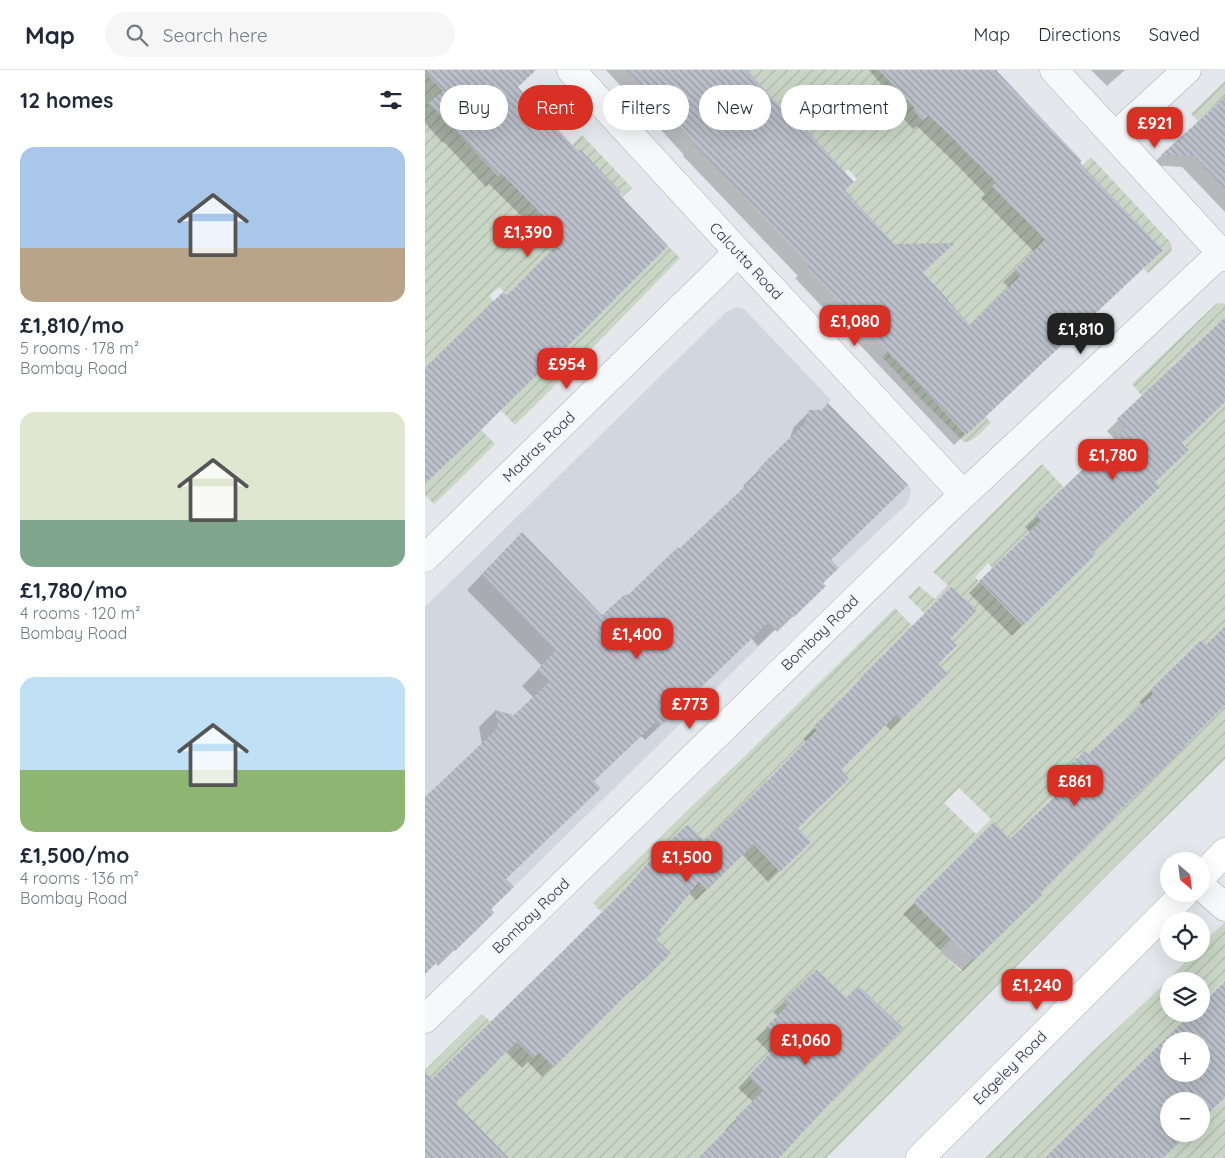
<!DOCTYPE html>
<meta charset="utf-8">
<style>
:root{--surface:#fff;--page:#f6f6f7;--text:#1f2937;--muted:#747a83;--line:#e0e1e3;--accent:#d93025}
body{margin:0;font-family:Quicksand,sans-serif;background:var(--page);color:var(--text);height:100vh;display:flex;flex-direction:column;font-size:19px;white-space:nowrap}
*{box-sizing:border-box;margin:0}
p{font-size:16px;color:var(--muted)}
.icon{flex:none;width:28px;height:28px;fill:none;stroke:currentColor;stroke-width:2;stroke-linecap:round;stroke-linejoin:round}
.map{position:relative;flex:1;overflow:hidden}
.drawer{display:flex;flex-direction:column;background:var(--surface);width:425px}
.drawer>*{flex:none}
.guide{position:absolute;left:15px;top:15px;width:475px;height:45px;display:flex;gap:10px}
.needle{width:32px;rotate:152deg}
.controls{position:absolute;left:735px;top:782px;display:grid;gap:10px}
.controls a{display:grid;place-items:center;width:50px;height:50px;border-radius:50%;background:var(--surface);box-shadow:0 5px 20px #0002;font-size:25px}
.price{position:absolute;translate:-50% -42px;padding:0 11px;border-radius:10px;background:var(--accent);color:#fff;font-size:16px;line-height:32px;filter:drop-shadow(0 1px 2px #0008)}
.price::after{content:'';position:absolute;left:50%;top:30px;width:15px;height:11px;margin-left:-8px;background:inherit;clip-path:polygon(0 0,100% 0,50% 100%)}
.price.current{background:#222;color:#fff}
ul{padding:0;list-style:none}
li{display:grid;align-content:center;gap:10px;height:265px;padding:0 20px}
li span{display:grid;place-items:center;height:155px;border-radius:15px;color:#555}
li>.icon{margin-inline-start:auto}
span .icon{width:90px;height:90px;fill:#fffc;stroke-width:1}
li b{font-size:21px}
h2{display:flex;justify-content:space-between;align-items:center;height:60px;padding:0 20px;font-size:21px}
.chip{padding:0 18px;border-radius:22px;background:var(--surface);box-shadow:0 5px 20px #0002;font-size:18px;line-height:45px}
.chip.current{background:var(--accent);color:#fff}
header{display:flex;align-items:center;gap:30px;box-sizing:border-box;height:70px;padding:0 25px;background:var(--surface);border-bottom:1px solid var(--line)}
header strong{font-size:24px}
nav{display:flex;gap:28px;margin-inline-start:auto;font-size:18px}
.search{width:350px;height:45px;background:var(--page);display:flex;align-items:center;gap:12px;box-sizing:border-box;padding:0 18px;border-radius:28px;color:var(--muted);font-size:19px}
main{display:flex;flex:1;min-height:0}
.map>svg:first-child{display:block}
</style>
<header>
<strong>Map</strong>
<div class="search"><svg class="icon" aria-label="search" viewBox="0 0 24 24"><circle cx="10" cy="10" r="6"/><path d="M15 15l6 6"/></svg>Search here</div>
<nav><a>Map</a><a>Directions</a><a>Saved</a></nav>
</header>
<main>
<section class="drawer">
<h2>12 homes<svg class="icon" aria-label="filters" viewBox="0 0 24 24"><path d="M4 7h16M4 17h16"/><circle cx="9" cy="7" r="2"/><circle cx="15" cy="17" r="2"/></svg></h2>
<ul>
<li><span style="background:linear-gradient(#a9c7e8 65%,#b9a48a 0)"><svg class="icon" aria-label="home" viewBox="0 0 24 24"><path d="M3 11l9-7 9 7M6 9v11h12V9"/></svg></span><div><b>£1,810/mo</b><p>5 rooms · 178 m²</p><p>Bombay Road</p></div></li>
<li><span style="background:linear-gradient(#dfe7d0 70%,#7fa58c 0)"><svg class="icon" aria-label="home" viewBox="0 0 24 24"><path d="M3 11l9-7 9 7M6 9v11h12V9"/></svg></span><div><b>£1,780/mo</b><p>4 rooms · 120 m²</p><p>Bombay Road</p></div></li>
<li><span style="background:linear-gradient(#bfe0f5 60%,#8fb573 0)"><svg class="icon" aria-label="home" viewBox="0 0 24 24"><path d="M3 11l9-7 9 7M6 9v11h12V9"/></svg></span><div><b>£1,500/mo</b><p>4 rooms · 136 m²</p><p>Bombay Road</p></div></li>
</ul>
</section>
<div class="map">
<svg width="800" height="1088" viewBox="0 0 800 1088">
<defs>
<pattern id="garden-furrows" width="10" height="10" patternUnits="userSpaceOnUse" patternTransform="scale(1.25)"><rect width="10" height="10" fill="#c9d6c5"/><path d="M-1 1l2-2M0 10L10 0M9 11l2-2" fill="none" stroke="#adb8ab"/></pattern>
<pattern id="building-back-hatch" width="6" height="6" patternUnits="userSpaceOnUse" patternTransform="scale(1.25)"><rect width="6" height="6" fill="#bbc0ca"/><path d="M-1 5l2 2M0 0l6 6M5-1l2 2" fill="none" stroke="#989da6"/></pattern>
</defs>
<rect width="100%" height="100%" fill="#e4e7ec"/>
<!-- built -->
<path fill="#d2d6de" d="M 313,237 L 319,239 L 406,330 L 403,334 L 483,415 L 486,419 L 485,426 L 482,434 L 398,513 L 401,516 L 369,547 L 366,545 L 66,839 L 69,843 L 30,881 L 26,878 L 0,904 L 0,537 L 301,242 L 306,239 Z"/>
<!-- garden -->
<path fill="url(#garden-furrows)" fill-rule="evenodd" d="M 308,0 L 466,0 L 513,16 L 488,40 L 498,51 L 504,45 L 514,55 L 531,39 L 551,58 L 534,75 L 553,94 L 568,78 L 586,98 L 567,116 L 590,140 L 608,122 L 639,113 L 666,87 L 746,173 L 747,177 L 746,182 L 723,203 L 718,198 L 600,189 L 589,200 L 610,223 L 576,226 L 555,245 L 570,261 L 541,365 L 560,346 L 566,353 C 558,360 550,372 539,372 L 496,329 L 457,287 L 481,264 L 494,230 L 510,215 L 498,202 L 512,189 L 472,189 L 419,121 L 432,109 L 423,99 L 391,126 L 381,59 L 354,85 L 337,65 L 361,43 L 352,33 Z
M 0,2 L 10,13 L 21,18 L 3,33 L 30,62 L 48,46 L 48,79 L 73,106 L 90,91 L 145,77 L 157,65 L 207,118 L 177,147 L 177,242 L 243,176 L 255,188 L 151,295 L 90,355 L 56,320 L 0,301 ZM 155,79 L 196,122 L 174,145 L 138,165 L 110,137 L 112,119 ZM 100,207 L 156,263 L 120,297 L 88,251 L 64,226 L 74,217 L 82,225 Z
M 800,11 L 800,39 L 793,33 L 773,51 L 766,44 Z
M 796,233 L 800,234 L 800,247 L 746,297 L 765,318 L 800,327 L 800,556 L 790,566 L 800,576 L 800,594 L 776,570 L 725,620 L 771,664 L 800,635 L 800,689 L 687,800 L 401,1088 L 352,1088 L 407,1031 L 366,990 L 340,988 L 323,1006 L 338,1021 L 310,1048 L 331,1069 L 308,1055 L 273,1088 L 84,1088 L 59,1062 L 0,1009 L 0,1000 L 57,944 L 66,952 L 49,969 L 72,992 L 89,975 L 88,967 L 109,987 L 114,982 L 129,996 L 157,969 L 143,955 L 159,939 L 173,953 L 201,925 L 203,896 L 218,911 L 245,883 L 231,869 L 236,864 L 196,822 L 177,842 L 168,833 L 268,735 L 319,687 L 470,538 L 519,589 L 532,577 L 483,527 L 494,516 L 510,529 L 523,515 L 508,502 L 617,394 L 654,434 L 657,430 L 688,462 L 735,419 L 706,386 L 749,394 L 764,380 L 707,314 L 791,234 ZM 622,434 L 671,484 L 598,556 L 550,507 L 563,493 L 572,503 L 582,493 L 578,488 L 605,461 L 610,467 L 621,456 ZM 481,562 L 523,604 L 476,650 L 435,608 ZM 432,613 L 467,649 L 424,692 L 389,657 ZM 718,633 L 761,676 L 700,734 L 651,687 L 659,681 L 667,688 L 701,649 ZM 384,668 L 424,709 L 381,751 L 342,710 ZM 642,698 L 691,746 L 633,805 L 591,764 L 641,714 L 633,707 ZM 335,718 L 386,772 L 355,802 L 304,748 ZM 534,718 L 566,749 L 551,764 L 519,733 ZM 263,754 L 297,788 L 246,840 L 212,805 ZM 503,817 L 508,820 L 583,857 L 550,890 L 548,889 L 536,901 L 514,881 L 526,869 L 488,832 ZM 392,899 L 422,928 L 445,927 L 478,958 L 422,1015 L 378,974 ZM 355,943 L 366,981 L 341,957 Z
M 0,338 L 56,360 L 70,374 L 29,415 L 9,434 L 0,425 L 0,414 L 32,383 Z
M 800,852 L 800,910 L 776,933 L 776,911 L 744,911 L 744,944 L 772,944 L 800,970 L 759,952 L 701,1007 L 726,1032 L 744,1064 L 776,1064 L 776,1031 L 769,1031 L 775,1026 L 789,1039 L 800,1028 L 800,1088 L 738,1088 L 690,1019 L 663,1045 L 621,1088 L 560,1088 L 666,983 L 736,917 L 768,884 L 776,884 L 776,875 Z"/>
<!-- shadow -->
<path fill="#0003" fill-rule="evenodd" d="M 0,0 L 78,0 L 91,17 L 153,83 L 195,122 L 82,332 L 0,412 L 0,300 L 82,227 L 130,179 L 64,114 L 61,117 L 19,72 L 18,73 L 0,53 Z
M 181,0 L 306,0 L 419,121 L 456,163 L 497,202 L 545,256 L 584,218 L 578,212 L 609,182 L 556,128 L 560,124 L 532,95 L 492,56 L 488,59 L 451,19 L 456,14 L 444,0 L 569,0 L 654,93 L 725,191 L 529,375 L 404,242 L 403,243 L 370,208 L 373,206 L 258,86 L 259,85 Z
M 666,0 L 700,0 L 682,16 Z
M 794,35 L 800,41 L 800,142 L 757,97 L 726,95 Z
M 800,249 L 800,331 L 756,373 L 728,413 L 667,482 L 670,484 L 587,566 L 544,523 L 605,462 L 600,457 L 690,370 L 682,361 Z
M 385,341 L 405,490 L 397,514 L 383,532 L 352,562 L 350,559 L 333,576 L 326,568 L 220,670 L 216,666 L 168,711 L 79,809 L 64,839 L 67,843 L 13,896 L 10,892 L 0,902 L 0,729 L 57,674 L 54,657 L 70,641 L 90,646 L 109,628 L 97,616 L 117,596 L 42,520 L 81,479 L 177,547 L 205,525 L 254,481 L 320,418 L 318,416 L 364,370 L 369,357 Z
M 526,519 L 524,569 L 512,595 L 521,604 L 465,660 L 460,655 L 414,700 L 371,758 L 373,783 L 343,812 L 317,784 L 271,830 L 264,823 L 232,861 L 230,869 L 244,883 L 206,921 L 204,919 L 117,1007 L 103,992 L 97,998 L 81,982 L 29,1032 L 82,1088 L 0,1088 L 0,1011 L 6,1011 L 203,818 L 202,817 L 225,793 L 280,773 L 382,672 L 378,669 L 426,620 L 425,620 Z
M 800,557 L 800,634 L 688,745 L 613,823 L 615,825 L 538,901 L 515,882 L 516,881 L 478,844 L 569,754 L 585,771 L 631,726 L 622,718 L 633,707 L 659,683 L 663,686 L 717,635 L 714,632 L 776,572 L 780,576 Z
M 392,901 L 350,1088 L 274,1088 L 301,1062 L 300,1060 L 328,1032 L 313,1018 L 346,984 L 331,969 L 353,947 L 348,942 Z
M 800,913 L 800,1027 L 776,1031 L 744,1031 L 744,1064 L 761,1064 L 736,1088 L 622,1088 L 696,1014 L 768,944 L 776,944 ZM 744,971 L 776,971 L 776,1004 L 744,1004 Z"/>
<!-- building -->
<path fill="url(#building-back-hatch)" fill-rule="evenodd" d="M 0,0 L 111,0 L 93,17 L 153,81 L 155,79 L 196,122 L 194,124 L 243,176 L 145,274 L 95,321 L 43,373 L 0,414 L 0,298 L 78,222 L 82,225 L 140,167 L 76,103 L 73,106 L 3,33 L 18,21 L 0,2 Z
M 201,0 L 322,0 L 378,62 L 381,59 L 429,112 L 420,120 L 469,174 L 530,173 L 498,202 L 545,255 L 595,206 L 589,200 L 620,170 L 567,116 L 571,112 L 543,83 L 504,45 L 500,49 L 454,0 L 571,0 L 657,91 L 655,93 L 738,180 L 541,365 L 416,232 L 415,233 L 381,196 L 383,194 L 269,74 L 270,73 Z
M 800,27 L 800,119 L 769,86 L 736,85 Z
M 800,247 L 800,332 L 757,373 L 764,380 L 730,412 L 735,418 L 668,481 L 671,484 L 598,556 L 554,511 L 616,451 L 610,445 L 701,358 L 692,349 Z
M 403,333 L 483,415 L 406,490 L 414,498 L 398,513 L 401,516 L 369,547 L 366,545 L 349,561 L 343,553 L 237,655 L 232,651 L 169,711 L 176,718 L 81,809 L 89,817 L 66,839 L 69,843 L 30,881 L 26,878 L 0,904 L 0,727 L 73,658 L 70,640 L 89,645 L 124,612 L 112,600 L 131,580 L 57,504 L 97,462 L 177,545 L 198,526 L 204,524 L 253,477 L 254,479 L 335,402 L 333,399 L 380,353 L 384,340 L 397,340 Z
M 526,517 L 552,540 L 525,569 L 532,576 L 513,594 L 523,604 L 476,650 L 471,645 L 416,700 L 424,709 L 373,758 L 386,772 L 355,802 L 329,774 L 282,820 L 274,812 L 234,861 L 237,864 L 231,869 L 246,883 L 218,911 L 216,910 L 129,997 L 114,982 L 108,988 L 92,972 L 30,1032 L 84,1088 L 0,1088 L 0,1001 L 7,1009 L 134,885 L 213,806 L 212,805 L 235,780 L 263,754 L 280,771 L 342,711 L 392,660 L 388,657 L 436,609 L 435,608 Z
M 800,556 L 800,635 L 760,675 L 761,676 L 690,745 L 691,746 L 615,823 L 617,825 L 550,890 L 525,870 L 526,869 L 488,832 L 569,752 L 585,769 L 642,715 L 633,707 L 659,681 L 663,684 L 728,624 L 725,620 L 776,570 L 781,575 Z
M 392,899 L 422,928 L 434,916 L 478,958 L 418,1019 L 354,1088 L 273,1088 L 312,1050 L 310,1048 L 338,1021 L 323,1006 L 356,972 L 341,957 L 363,935 L 358,931 Z
M 800,911 L 800,1028 L 776,1050 L 776,1031 L 744,1031 L 744,1064 L 762,1064 L 738,1088 L 620,1088 L 695,1013 L 766,944 L 776,944 L 776,934 ZM 744,971 L 776,971 L 776,1004 L 744,1004 Z"/>
<g fill="none" stroke-linecap="round" stroke-linejoin="round">
<!-- minor casing -->
<g stroke="#a9aeb7" stroke-width="29">
<path id="minor" d="M 146,0 L 313,182 L 538,424
M 629,0 L 800,187
M 690,66 L 762,0
M 0,488 L 313,182
M 776,816 L 800,837
M 0,949 L 520,442 L 796,183"/>
</g>
<!-- secondary casing -->
<g stroke="#a9aeb7" stroke-width="29">
<path id="secondary" d="M 776,807 L 800,782
M 495,1088 L 759,824"/>
</g>
<!-- minor -->
<use href="#minor" stroke="#f7f8fa" stroke-width="28"/>
<!-- secondary -->
<use href="#secondary" stroke="#fff" stroke-width="28"/>
</g>
<g text-anchor="middle" stroke-width="4" stroke-linejoin="round" paint-order="stroke">
<!-- street labels -->
<g font-size="15" fill="#2b3445" stroke="#f4f6f9">
<text transform="translate(321 191) rotate(47)" y="5">Calcutta Road</text>
<text transform="translate(114 377) rotate(-44)" y="5">Madras Road</text>
<text transform="translate(395 563) rotate(-44)" y="5">Bombay Road</text>
<text transform="translate(106 846) rotate(-44)" y="5">Bombay Road</text>
<text transform="translate(585 998) rotate(-45)" y="5">Edgeley Road</text>
</g>
</g>
</svg>
<div class="controls">
<a><svg class="needle" viewBox="-14 -14 28 28"><path d="M0-13l5 13h-10z" fill="#e53935"/><path d="M0 13l5-13h-10z" fill="#747a83"/></svg></a>
<a><svg class="icon" aria-label="locate" viewBox="0 0 24 24"><circle cx="12" cy="12" r="6"/><path d="M12 2v4M12 18v4M2 12h4M18 12h4"/></svg></a>
<a><svg class="icon" aria-label="layers" viewBox="0 0 24 24"><path d="M12 4l9 5-9 5-9-5zM3 14l9 5 9-5"/></svg></a>
<a>+</a>
<a>−</a>
</div>
<b class="price" style="left:730px;top:79px">£921</b>
<b class="price" style="left:103px;top:188px">£1,390</b>
<b class="price" style="left:430px;top:277px">£1,080</b>
<b class="price current" style="left:656px;top:285px">£1,810</b>
<b class="price" style="left:142px;top:320px">£954</b>
<b class="price" style="left:688px;top:411px">£1,780</b>
<b class="price" style="left:212px;top:590px">£1,400</b>
<b class="price" style="left:265px;top:660px">£773</b>
<b class="price" style="left:650px;top:737px">£861</b>
<b class="price" style="left:262px;top:813px">£1,500</b>
<b class="price" style="left:612px;top:941px">£1,240</b>
<b class="price" style="left:381px;top:996px">£1,060</b>
<div class="guide">
<a class="chip">Buy</a>
<a class="chip current">Rent</a>
<a class="chip">Filters</a>
<a class="chip">New</a>
<a class="chip">Apartment</a>
</div>
</div>
</main>
